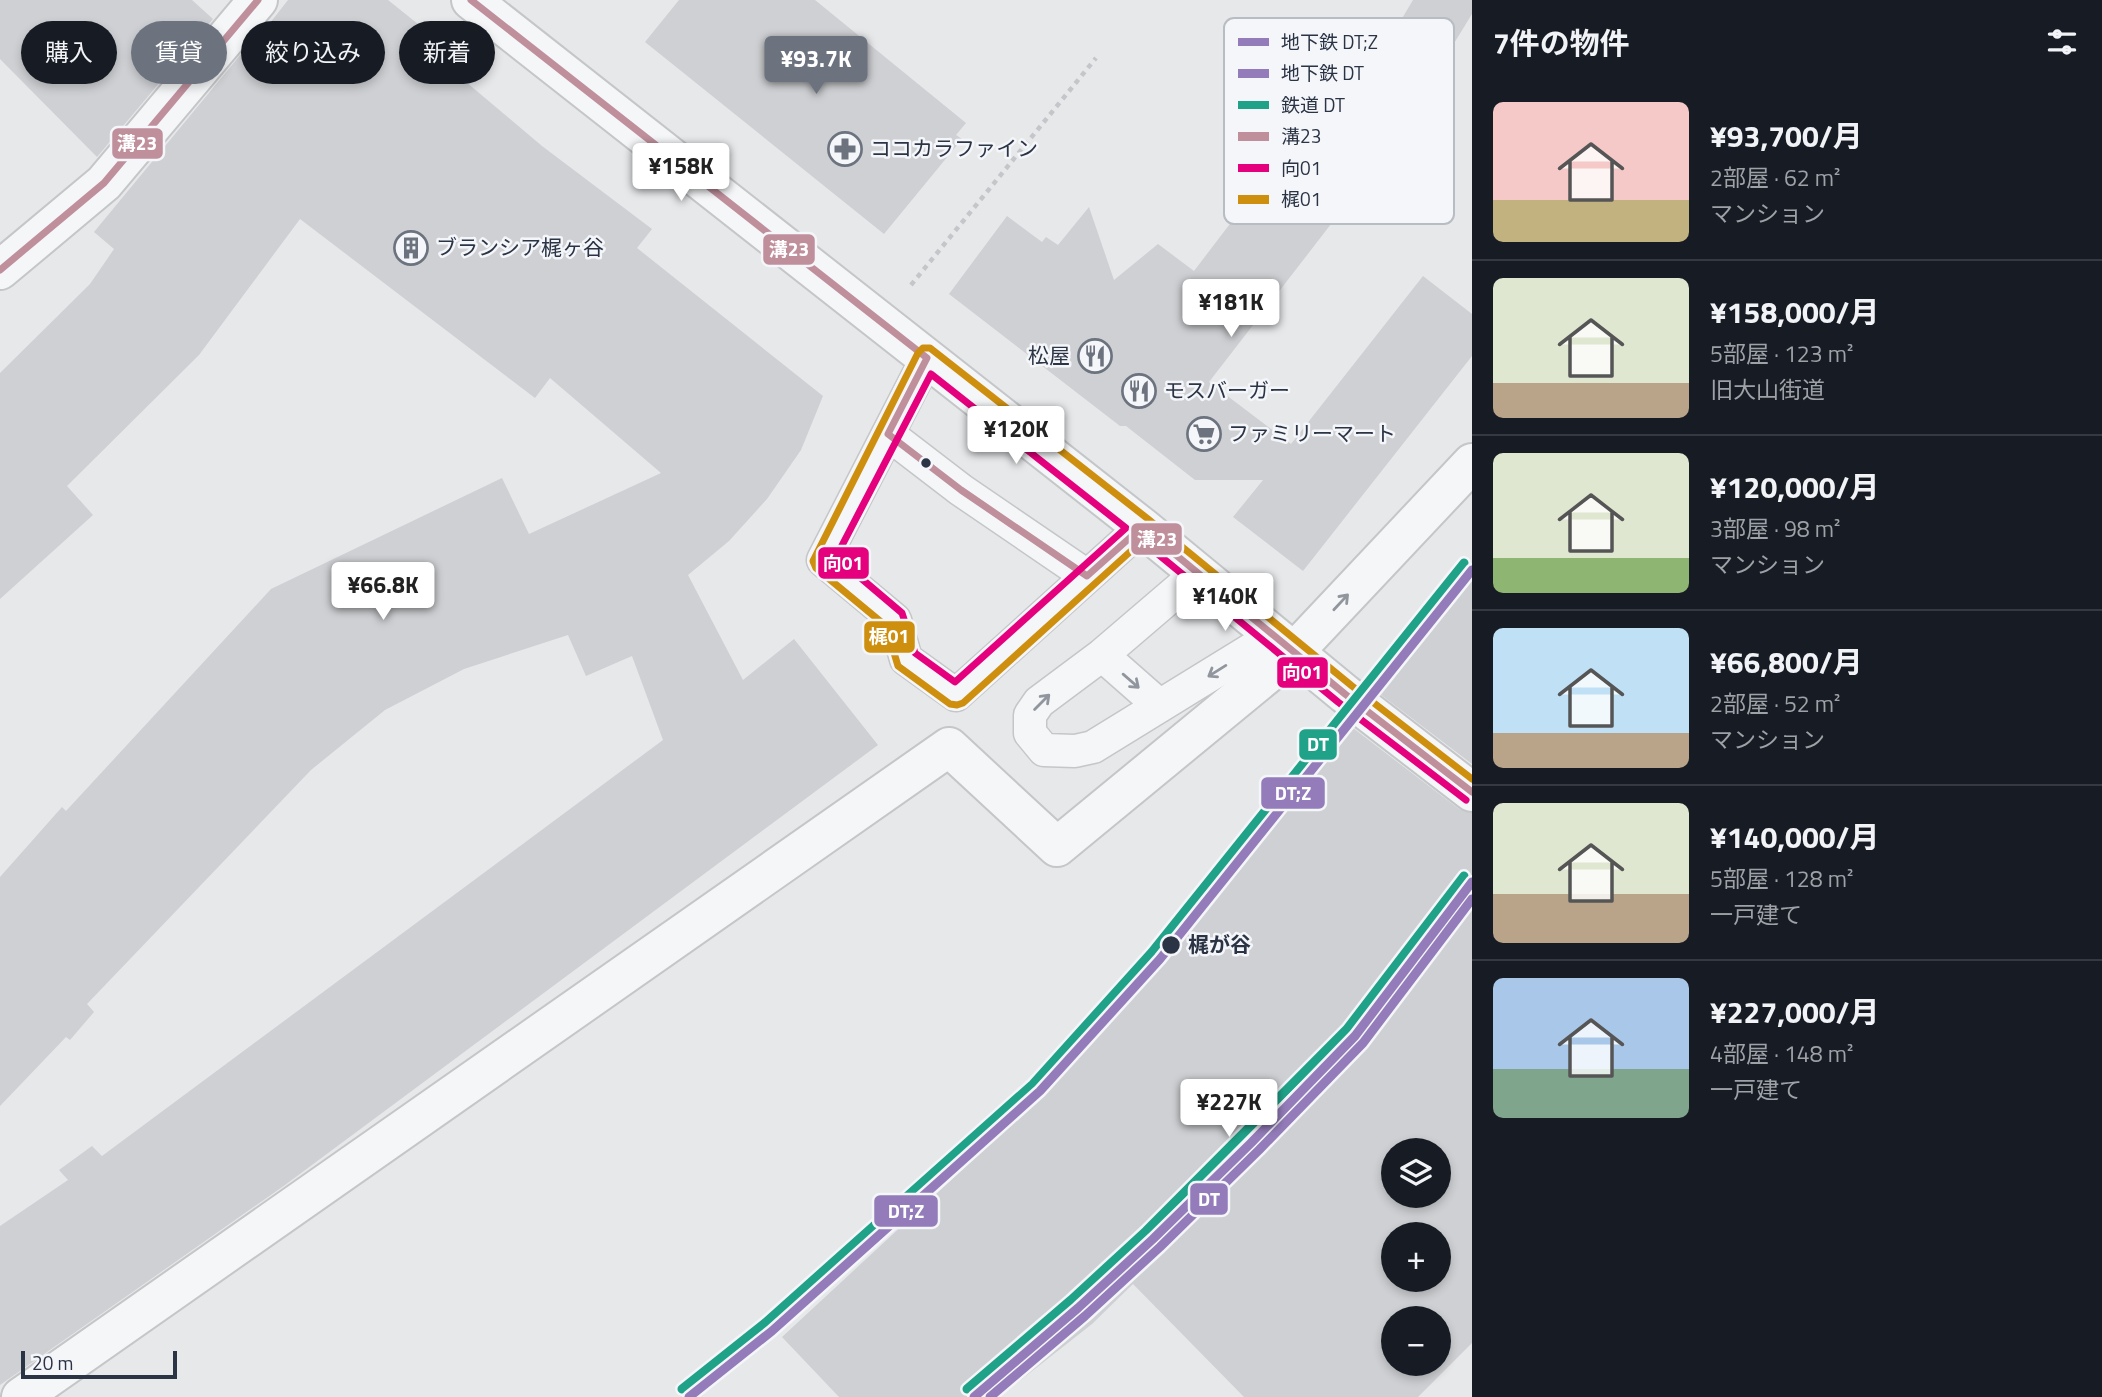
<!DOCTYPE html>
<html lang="ja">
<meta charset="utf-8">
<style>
:root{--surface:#171b24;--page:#20242c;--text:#f1f3f6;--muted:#9ea1a6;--line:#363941;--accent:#6c737f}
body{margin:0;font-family:"Titillium Web","Noto Sans JP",sans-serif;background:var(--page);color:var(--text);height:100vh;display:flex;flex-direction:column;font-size:26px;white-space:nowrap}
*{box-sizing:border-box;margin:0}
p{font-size:23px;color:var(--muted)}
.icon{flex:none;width:38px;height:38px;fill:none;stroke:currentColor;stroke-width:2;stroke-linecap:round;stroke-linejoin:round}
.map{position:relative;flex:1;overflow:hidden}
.side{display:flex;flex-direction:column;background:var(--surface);width:630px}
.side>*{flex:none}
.guide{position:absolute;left:21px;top:21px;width:665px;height:63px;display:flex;gap:14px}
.tools{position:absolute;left:1381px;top:1138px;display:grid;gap:14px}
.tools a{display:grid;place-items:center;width:70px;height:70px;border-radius:50%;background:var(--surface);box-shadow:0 4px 10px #0003;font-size:35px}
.scale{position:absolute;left:21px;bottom:18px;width:156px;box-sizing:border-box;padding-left:7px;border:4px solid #2b3445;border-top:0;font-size:19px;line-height:24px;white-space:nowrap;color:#2b3445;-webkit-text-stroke:5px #f4f6f9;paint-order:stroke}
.price{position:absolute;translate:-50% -60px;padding:0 16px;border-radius:7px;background:#fff;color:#222;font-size:23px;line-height:46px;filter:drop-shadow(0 2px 4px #0008)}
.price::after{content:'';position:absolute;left:50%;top:42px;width:21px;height:16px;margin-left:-10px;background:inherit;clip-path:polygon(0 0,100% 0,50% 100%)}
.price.active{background:var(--accent);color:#fff}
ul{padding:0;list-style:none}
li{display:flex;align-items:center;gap:21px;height:175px;padding:0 21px}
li+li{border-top:2px solid var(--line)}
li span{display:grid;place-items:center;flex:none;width:196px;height:140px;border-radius:10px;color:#555}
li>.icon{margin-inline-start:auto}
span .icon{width:84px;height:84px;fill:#fffc;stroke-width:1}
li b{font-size:30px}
h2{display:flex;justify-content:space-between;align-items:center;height:84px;padding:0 21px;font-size:30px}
.chip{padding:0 24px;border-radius:32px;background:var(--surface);box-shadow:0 4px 10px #0003;font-size:24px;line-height:63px}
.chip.active{background:var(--accent);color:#fff}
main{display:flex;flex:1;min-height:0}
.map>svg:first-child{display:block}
</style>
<main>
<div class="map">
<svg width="1472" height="1397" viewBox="0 0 1472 1397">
<rect width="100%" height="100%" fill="#e6e8ea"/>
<!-- building -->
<path fill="#ced0d3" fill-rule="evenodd" d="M 0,0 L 192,0 L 213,19 L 97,157 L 0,59 Z
M 288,0 L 388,0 L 443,44 L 434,55 L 542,146 L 652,229 L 637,248 L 823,396 L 801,450 L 767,499 L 729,541 L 688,575 L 743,680 L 794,639 L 878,745 L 285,1185 L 0,1385 L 0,1226 L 68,1180 L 59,1170 L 92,1146 L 102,1156 L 663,740 L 632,656 L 586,676 L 568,635 L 464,669 L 385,710 L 311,770 L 87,1004 L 94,1012 L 70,1040 L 66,1037 L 0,1106 L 0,877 L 62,807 L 66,811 L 271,589 L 502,478 L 529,534 L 661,473 L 550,378 L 535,398 L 300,219 L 199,355 L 67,486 L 93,515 L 0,599 L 0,373 L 90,284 L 114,249 L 94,232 L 246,48 L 249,50 Z
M 679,0 L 815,0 L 966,123 L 956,135 L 962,139 L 884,234 L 645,42 Z
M 1413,0 L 1472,0 L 1472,14 L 1442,63 L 1394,32 Z
M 1345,93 L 1399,136 L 1209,382 L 1291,444 L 1423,276 L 1472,314 L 1472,356 L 1303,571 L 1233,517 L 1263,480 L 1195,480 L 1126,426 L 1120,426 L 949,294 L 1007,216 L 1042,242 L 1046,237 L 1058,245 L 1089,207 L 1114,280 L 1158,244 L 1194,271 L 1319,107 L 1329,113 Z
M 1472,571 L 1472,764 L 1376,691 Z
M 1349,725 L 1459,809 L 1472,813 L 1472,1343 L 1418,1397 L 1244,1397 L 1133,1284 L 1092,1324 L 999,1397 L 839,1397 L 782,1337 L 1044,1094 L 1163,962 ZM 1393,1150 L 1438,1150 L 1438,1195 L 1393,1195 ZM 1393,1234 L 1438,1234 L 1438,1279 L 1393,1279 ZM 1393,1318 L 1438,1318 L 1438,1363 L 1393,1363 Z"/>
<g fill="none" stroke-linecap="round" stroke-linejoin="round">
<!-- service casing -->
<g stroke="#c4c6c8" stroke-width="35">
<path id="service" d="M 927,358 L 823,560 L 895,620 L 906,659 L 956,695 L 1142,527
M 888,434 L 961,490 L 1087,576
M 1199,572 L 1102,655 L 1039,702 L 1030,715 L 1030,733 L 1044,750 L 1075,751 L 1093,747 L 1275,635
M 1102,655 L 1160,706"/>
</g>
<!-- pedestrian casing -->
<g stroke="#c4c6c8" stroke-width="42">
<path id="pedestrian" d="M 21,1397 L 949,747 L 1057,847 L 1294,652"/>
</g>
<!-- minor casing -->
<g stroke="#c4c6c8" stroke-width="42">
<path id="minor" d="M 1294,652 L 1472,463"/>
</g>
<!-- tertiary casing -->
<g stroke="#c4c6c8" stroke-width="42">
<path id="tertiary" d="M 471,0 L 1142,527 L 1345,694 L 1472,792
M 0,270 L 104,183 L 258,0"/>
</g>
<!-- path -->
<path stroke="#c5c6ca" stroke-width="4.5" stroke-dasharray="5 5" stroke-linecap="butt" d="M 911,285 L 1096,58"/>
<!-- service -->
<use href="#service" stroke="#f5f6f7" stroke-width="32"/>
<!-- pedestrian -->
<use href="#pedestrian" stroke="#f5f6f7" stroke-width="38"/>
<!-- minor -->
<use href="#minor" stroke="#f5f6f7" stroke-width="38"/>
<!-- tertiary -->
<use href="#tertiary" stroke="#f5f6f7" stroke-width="38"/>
<!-- bus-1 casing -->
<g stroke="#f4f6f9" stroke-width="12">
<path id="bus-1" d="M 471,0 L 927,358 L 888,434 L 961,490 L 1087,576 L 1142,527 L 1345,694 L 1472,792
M 0,270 L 104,183 L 258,0"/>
</g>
<!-- bus-2 casing -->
<g stroke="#f4f6f9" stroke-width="12">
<path id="bus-2" d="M 931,374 L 1126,528 L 955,682 L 915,653 L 902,613 L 836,557 Z
M 1142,541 L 1338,702 L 1466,800"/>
</g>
<!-- bus-3 casing -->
<g stroke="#f4f6f9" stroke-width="12">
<path id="bus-3" d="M 1142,541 L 963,703 L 957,705 L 950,704 L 898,666 L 886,626 L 816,568 L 813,561 L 918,353 L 923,348 L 930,348 L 1148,519 L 1352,686 L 1472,779"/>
</g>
<!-- bus-1 -->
<use href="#bus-1" stroke="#bf8f9c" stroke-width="7"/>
<!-- bus-2 -->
<use href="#bus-2" stroke="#e5007d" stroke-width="7"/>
<!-- bus-3 -->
<use href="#bus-3" stroke="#ce8f0e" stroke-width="7"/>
<!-- rail-1 casing -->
<g stroke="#f4f6f9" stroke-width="14">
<path id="rail-1" d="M 682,1389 L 765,1323 L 1033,1084 L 1152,952 L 1464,563
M 967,1389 L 1071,1300 L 1146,1231 L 1347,1029 L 1464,876"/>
</g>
<!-- rail-1 -->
<use href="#rail-1" stroke="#20a288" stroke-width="9"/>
<!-- metro-1 casing -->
<g stroke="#f4f6f9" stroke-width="14">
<path id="metro-1" d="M 689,1397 L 772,1331 L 1040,1091 L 1160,959 L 1472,570
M 974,1397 L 1078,1308 L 1153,1239 L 1251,1143 L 1355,1036 L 1472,882"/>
</g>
<!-- metro-2 casing -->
<g stroke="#f4f6f9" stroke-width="14">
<path id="metro-2" d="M 990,1397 L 1085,1316 L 1160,1247 L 1259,1150 L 1363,1043 L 1472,899"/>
</g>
<!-- metro-1 -->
<use href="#metro-1" stroke="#937cb9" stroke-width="9"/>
<!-- metro-2 -->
<use href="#metro-2" stroke="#937cb9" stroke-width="9"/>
</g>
<!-- one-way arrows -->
<defs><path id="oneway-shaft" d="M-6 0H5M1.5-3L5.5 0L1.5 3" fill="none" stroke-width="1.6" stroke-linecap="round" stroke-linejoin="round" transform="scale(1.75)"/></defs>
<g stroke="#90959e">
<use href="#oneway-shaft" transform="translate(1341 602) rotate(-47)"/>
<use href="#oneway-shaft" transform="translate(1217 671) rotate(148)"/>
<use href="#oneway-shaft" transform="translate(1131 681) rotate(41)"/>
<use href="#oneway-shaft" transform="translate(1042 702) rotate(-45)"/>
</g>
<!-- icons -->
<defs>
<g id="pharmacy-ring" transform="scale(1.75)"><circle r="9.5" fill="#f4f6f9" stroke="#6c737f" stroke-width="1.5"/><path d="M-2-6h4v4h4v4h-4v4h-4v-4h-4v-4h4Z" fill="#6c737f"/></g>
<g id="building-ring" transform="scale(1.75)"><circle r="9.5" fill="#f4f6f9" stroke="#6c737f" stroke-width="1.5"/><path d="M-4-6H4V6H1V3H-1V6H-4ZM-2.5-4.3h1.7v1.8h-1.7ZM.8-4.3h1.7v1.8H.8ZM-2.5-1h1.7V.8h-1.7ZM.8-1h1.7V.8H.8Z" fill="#6c737f"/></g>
<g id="restaurant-ring" transform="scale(1.75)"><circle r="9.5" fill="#f4f6f9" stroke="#6c737f" stroke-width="1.5"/><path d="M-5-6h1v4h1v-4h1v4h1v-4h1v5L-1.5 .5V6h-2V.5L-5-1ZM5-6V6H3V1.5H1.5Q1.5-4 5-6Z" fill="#6c737f"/></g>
<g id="supermarket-ring" transform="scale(1.75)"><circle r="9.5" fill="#f4f6f9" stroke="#6c737f" stroke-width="1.5"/><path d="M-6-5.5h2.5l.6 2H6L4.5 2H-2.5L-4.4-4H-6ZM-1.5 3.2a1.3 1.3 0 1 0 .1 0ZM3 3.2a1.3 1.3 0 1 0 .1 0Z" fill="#6c737f"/></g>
</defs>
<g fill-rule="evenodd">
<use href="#pharmacy-ring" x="845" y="149"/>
<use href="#building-ring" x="411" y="248"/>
<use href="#restaurant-ring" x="1095" y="356"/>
<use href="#restaurant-ring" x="1139" y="391"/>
<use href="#supermarket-ring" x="1204" y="434"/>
</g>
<!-- markers -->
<g fill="#2b3445" stroke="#f4f6f9" stroke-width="2.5">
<circle cx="926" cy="463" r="6"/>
<circle cx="1171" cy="945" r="10"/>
</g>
<g text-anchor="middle" stroke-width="5" stroke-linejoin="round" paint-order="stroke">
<!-- poi labels -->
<g font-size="21" fill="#2b3445" stroke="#f4f6f9" text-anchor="start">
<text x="870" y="156">ココカラファイン</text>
<text x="436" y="255">ブランシア梶ヶ谷</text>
<text x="1070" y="363" text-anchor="end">松屋</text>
<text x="1164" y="398">モスバーガー</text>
<text x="1228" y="441">ファミリーマート</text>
</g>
<!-- stop labels -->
<g font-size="21" font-weight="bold" fill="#2b3445" stroke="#f4f6f9" text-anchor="start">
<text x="1188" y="952">梶が谷</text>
</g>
</g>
<!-- legend -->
<rect x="1224" y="18" width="230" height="206" rx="10" fill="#f4f6f9" stroke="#b8bcc3" stroke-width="2"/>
<rect x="1238" y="38" width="31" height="8" fill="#937cb9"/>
<rect x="1238" y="69" width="31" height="9" fill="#937cb9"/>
<rect x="1238" y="101" width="31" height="8" fill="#20a288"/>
<rect x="1238" y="132" width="31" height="9" fill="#bf8f9c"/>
<rect x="1238" y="164" width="31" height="8" fill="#e5007d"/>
<rect x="1238" y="195" width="31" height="9" fill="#ce8f0e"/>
<g font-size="19" fill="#2b3445">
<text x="1281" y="49">地下鉄 DT;Z</text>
<text x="1281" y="80">地下鉄 DT</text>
<text x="1281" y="112">鉄道 DT</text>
<text x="1281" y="143">溝23</text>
<text x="1281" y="175">向01</text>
<text x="1281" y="206">梶01</text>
</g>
<g stroke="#f4f6f9" stroke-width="2.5">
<rect x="111" y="127" width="53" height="33" rx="7" fill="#bf8f9c"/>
<rect x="762" y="233" width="54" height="33" rx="7" fill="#bf8f9c"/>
<rect x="1130" y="522" width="53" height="34" rx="7" fill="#bf8f9c"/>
<rect x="817" y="546" width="53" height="34" rx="7" fill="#e5007d"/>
<rect x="863" y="620" width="53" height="34" rx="7" fill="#ce8f0e"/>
<rect x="1276" y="656" width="53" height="33" rx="7" fill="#e5007d"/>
<rect x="1298" y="728" width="40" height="33" rx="7" fill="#20a288"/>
<rect x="1260" y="776" width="66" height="34" rx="7" fill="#937cb9"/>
<rect x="1189" y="1182" width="40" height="34" rx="7" fill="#937cb9"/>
<rect x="873" y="1194" width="66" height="34" rx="7" fill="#937cb9"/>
</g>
<g font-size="19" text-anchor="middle" font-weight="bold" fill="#fff">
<text x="137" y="150">溝23</text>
<text x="789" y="256">溝23</text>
<text x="1157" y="546">溝23</text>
<text x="843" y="570">向01</text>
<text x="889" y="643">梶01</text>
<text x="1302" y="679">向01</text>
<text x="1318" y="751">DT</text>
<text x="1293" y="800">DT;Z</text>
<text x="1209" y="1206">DT</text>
<text x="906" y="1218">DT;Z</text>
</g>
</svg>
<div class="tools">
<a><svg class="icon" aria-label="layers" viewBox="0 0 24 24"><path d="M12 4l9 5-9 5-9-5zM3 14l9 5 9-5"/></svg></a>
<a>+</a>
<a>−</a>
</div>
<div class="scale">20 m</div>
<b class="price active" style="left:816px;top:96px">¥93.7K</b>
<b class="price" style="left:681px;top:203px">¥158K</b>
<b class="price" style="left:1231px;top:339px">¥181K</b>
<b class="price" style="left:1016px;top:466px">¥120K</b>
<b class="price" style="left:383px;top:622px">¥66.8K</b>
<b class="price" style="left:1225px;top:633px">¥140K</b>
<b class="price" style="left:1229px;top:1139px">¥227K</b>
<div class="guide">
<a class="chip">購入</a>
<a class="chip active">賃貸</a>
<a class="chip">絞り込み</a>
<a class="chip">新着</a>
</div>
</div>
<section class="side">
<h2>7件の物件<svg class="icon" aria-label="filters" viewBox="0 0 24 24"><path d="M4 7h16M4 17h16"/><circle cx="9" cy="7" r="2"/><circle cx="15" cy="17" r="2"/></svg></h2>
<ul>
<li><span style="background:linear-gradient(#f6c9c9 70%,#c2b280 0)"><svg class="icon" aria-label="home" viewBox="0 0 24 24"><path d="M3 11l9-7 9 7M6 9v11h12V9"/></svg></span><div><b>¥93,700/月</b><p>2部屋 · 62 m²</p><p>マンション</p></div></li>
<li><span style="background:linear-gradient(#dfe7d0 75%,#b9a48a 0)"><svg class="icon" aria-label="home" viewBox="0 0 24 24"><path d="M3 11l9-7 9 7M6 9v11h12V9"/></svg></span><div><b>¥158,000/月</b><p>5部屋 · 123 m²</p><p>旧大山街道</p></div></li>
<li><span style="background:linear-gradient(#dfe7d0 75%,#8fb573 0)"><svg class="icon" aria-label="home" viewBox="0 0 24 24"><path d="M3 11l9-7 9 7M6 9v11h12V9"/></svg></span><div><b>¥120,000/月</b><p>3部屋 · 98 m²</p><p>マンション</p></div></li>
<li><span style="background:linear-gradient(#bfe0f5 75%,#b9a48a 0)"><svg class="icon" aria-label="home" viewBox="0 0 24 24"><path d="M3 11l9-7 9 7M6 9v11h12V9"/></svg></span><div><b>¥66,800/月</b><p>2部屋 · 52 m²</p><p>マンション</p></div></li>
<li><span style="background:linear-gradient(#dfe7d0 65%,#b9a48a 0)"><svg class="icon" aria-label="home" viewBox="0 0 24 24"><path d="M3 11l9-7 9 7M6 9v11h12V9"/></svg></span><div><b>¥140,000/月</b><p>5部屋 · 128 m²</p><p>一戸建て</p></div></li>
<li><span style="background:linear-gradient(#a9c7e8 65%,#7fa58c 0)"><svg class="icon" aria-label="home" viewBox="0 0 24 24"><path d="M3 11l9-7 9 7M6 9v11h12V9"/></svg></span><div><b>¥227,000/月</b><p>4部屋 · 148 m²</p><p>一戸建て</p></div></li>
</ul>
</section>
</main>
